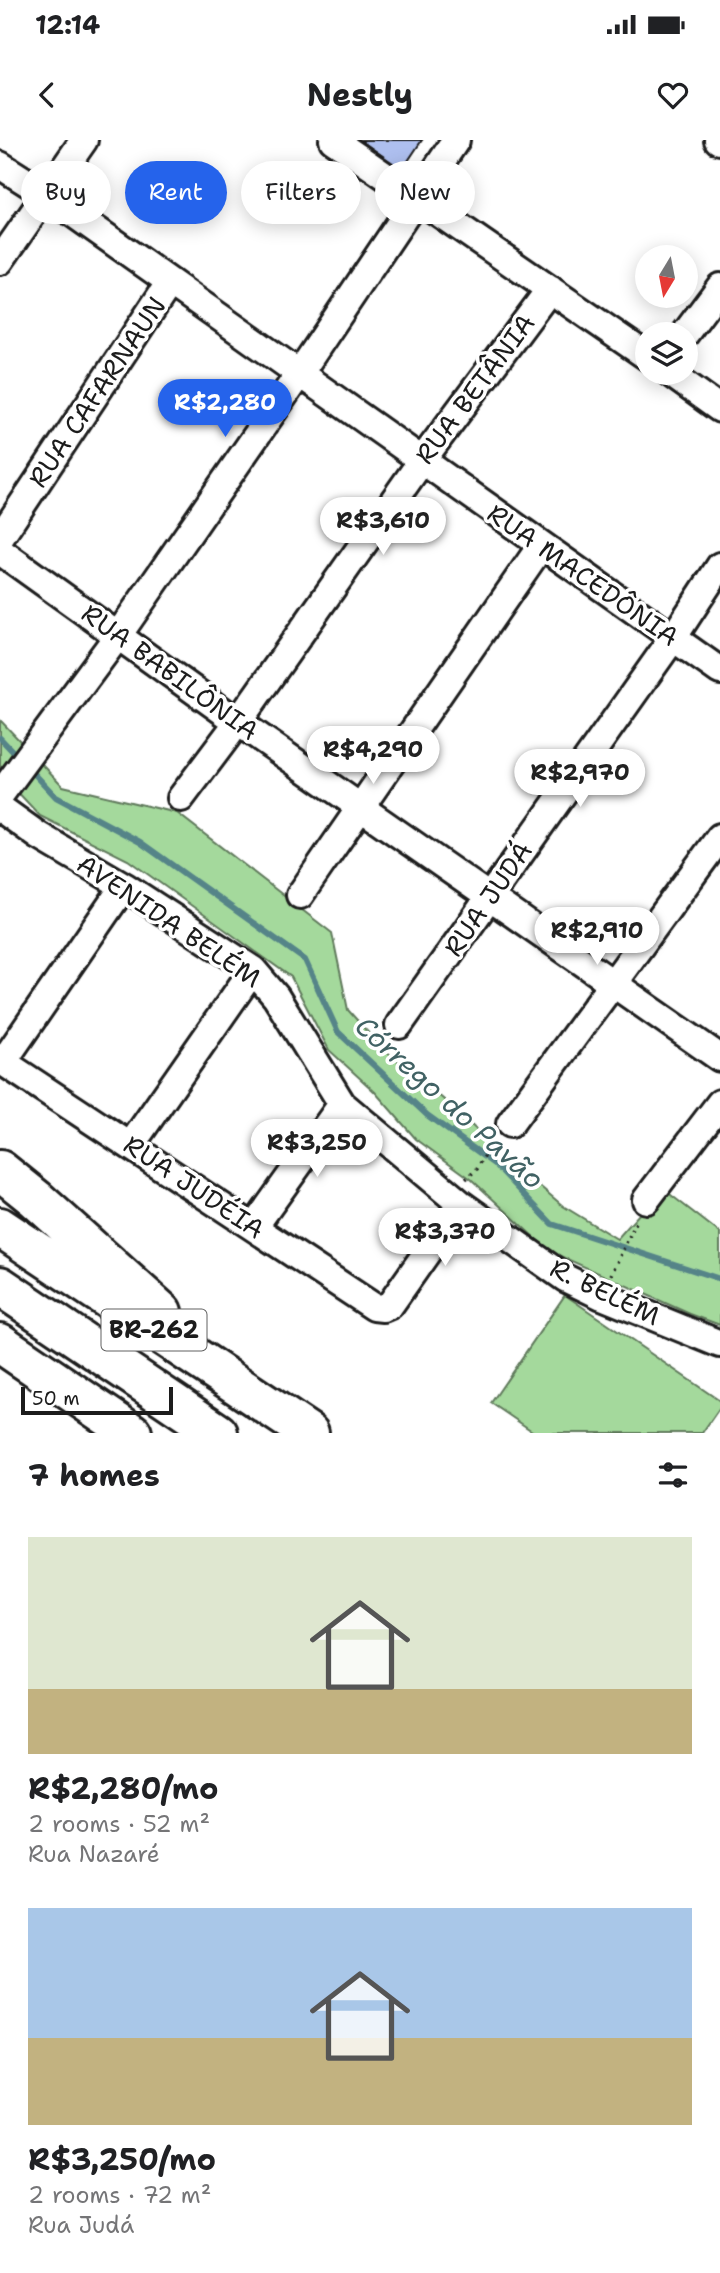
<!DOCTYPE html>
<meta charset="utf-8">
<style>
:root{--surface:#fff;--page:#f2f2f2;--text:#202124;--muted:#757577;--accent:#2563eb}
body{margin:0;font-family:"Shantell Sans",sans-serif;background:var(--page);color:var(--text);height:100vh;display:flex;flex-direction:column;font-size:26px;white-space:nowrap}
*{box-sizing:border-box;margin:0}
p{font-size:23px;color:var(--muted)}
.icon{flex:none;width:38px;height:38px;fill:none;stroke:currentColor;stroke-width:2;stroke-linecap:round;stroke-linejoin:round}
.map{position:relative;height:1293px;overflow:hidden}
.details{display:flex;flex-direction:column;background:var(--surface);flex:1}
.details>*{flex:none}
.banner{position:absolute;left:21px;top:21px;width:679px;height:63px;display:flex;gap:14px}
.needle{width:46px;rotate:190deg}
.buttons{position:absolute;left:635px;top:105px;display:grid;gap:14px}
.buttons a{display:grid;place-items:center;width:63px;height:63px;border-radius:50%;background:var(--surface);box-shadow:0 4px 18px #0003;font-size:35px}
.scale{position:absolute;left:21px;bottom:18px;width:152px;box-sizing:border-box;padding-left:7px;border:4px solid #1c1c1c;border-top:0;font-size:19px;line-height:24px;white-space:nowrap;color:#1c1c1c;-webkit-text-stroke:5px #fff;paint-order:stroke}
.price{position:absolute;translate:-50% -60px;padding:0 16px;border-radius:24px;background:#fff;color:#222;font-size:23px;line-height:46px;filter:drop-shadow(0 2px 4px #0008)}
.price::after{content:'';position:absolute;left:50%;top:42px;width:21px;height:16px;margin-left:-10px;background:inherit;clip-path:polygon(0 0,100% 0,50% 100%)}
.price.selected{background:var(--accent);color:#fff}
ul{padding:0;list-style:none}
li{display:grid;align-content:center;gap:14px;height:371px;padding:0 28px}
li span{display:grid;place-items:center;height:217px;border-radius:0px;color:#555}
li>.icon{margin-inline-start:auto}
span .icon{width:126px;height:126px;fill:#fffc;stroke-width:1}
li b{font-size:30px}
h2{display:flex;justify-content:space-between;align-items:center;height:84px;padding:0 28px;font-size:30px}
.chip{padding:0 24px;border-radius:32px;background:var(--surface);box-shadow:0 4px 18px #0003;font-size:24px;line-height:63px}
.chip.selected{background:var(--accent);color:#fff}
.status{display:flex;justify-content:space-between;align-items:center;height:49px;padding:0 35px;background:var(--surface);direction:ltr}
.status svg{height:19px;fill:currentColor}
header{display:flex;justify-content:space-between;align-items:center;height:91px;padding:0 28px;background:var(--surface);font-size:32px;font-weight:700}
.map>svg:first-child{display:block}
</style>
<div class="status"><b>12:14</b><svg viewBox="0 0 49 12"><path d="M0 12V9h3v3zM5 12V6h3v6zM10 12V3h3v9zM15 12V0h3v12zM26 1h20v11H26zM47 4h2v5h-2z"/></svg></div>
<header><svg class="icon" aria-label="back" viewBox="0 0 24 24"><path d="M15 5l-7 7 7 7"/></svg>Nestly<svg class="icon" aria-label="heart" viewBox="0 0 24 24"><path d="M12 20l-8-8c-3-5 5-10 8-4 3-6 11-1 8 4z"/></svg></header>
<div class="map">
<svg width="720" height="1293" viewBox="0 0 720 1293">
<rect width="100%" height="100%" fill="#fff"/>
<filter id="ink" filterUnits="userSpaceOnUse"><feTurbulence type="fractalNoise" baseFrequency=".0143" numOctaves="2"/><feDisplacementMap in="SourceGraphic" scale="14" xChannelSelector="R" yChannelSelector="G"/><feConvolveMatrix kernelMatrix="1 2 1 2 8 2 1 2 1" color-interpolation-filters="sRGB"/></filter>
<g filter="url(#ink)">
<!-- green -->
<path fill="#a4d99c" stroke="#607a5c" stroke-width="2" d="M 0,580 L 63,646 L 177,673 L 332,793 L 348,870 L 380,906 L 449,964 L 502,1014 L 563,1066 L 617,1099 L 662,1048 L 720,1093 L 720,1185 L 690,1174 L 549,1111 L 471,1039 L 416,999 L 375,952 L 329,910 L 291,837 L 128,720 L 40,676 L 0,633 Z
M 565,1155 L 720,1261 L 720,1267 L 702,1293 L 535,1293 L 491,1263 Z"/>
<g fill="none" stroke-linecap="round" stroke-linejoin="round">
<!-- stream -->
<path stroke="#548488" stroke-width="6" d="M 0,598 L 20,619
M 28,627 L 56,657 L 140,702 L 305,820 L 338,892 L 427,975 L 495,1024 L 552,1084 L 720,1139"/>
</g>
<!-- building -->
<path fill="#aebfef" stroke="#1c1c1c" stroke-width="2" d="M 360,0 L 422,0 L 402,30 Z"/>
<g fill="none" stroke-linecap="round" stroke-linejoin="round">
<!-- minor casing -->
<g stroke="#1c1c1c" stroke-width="32">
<path id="minor" d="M 333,0 L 648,217
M 718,0 L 720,1
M 0,25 L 47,55 L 720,531
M 0,121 L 84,0
M 685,194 L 720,147
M 670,233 L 720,269
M 0,398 L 170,142
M 0,411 L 238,582 L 720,918
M 0,655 L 119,494 L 299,234 L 456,0
M 181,658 L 238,582 L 423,319 L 550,149
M 0,668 L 39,696 L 124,746 L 253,830 L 276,857 L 342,964 L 461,1064 L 565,1138 L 602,1156 L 720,1204
M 300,755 L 541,406
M 399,885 L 673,498 L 720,426
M 0,920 L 374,1167 L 383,1168 L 390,1165 L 461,1064
M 3,922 L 124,746
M 510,984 L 720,697
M 131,1005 L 253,830
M 646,1060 L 720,963
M 254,1087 L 342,964"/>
</g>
<!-- highway casing -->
<g stroke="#1c1c1c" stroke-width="44">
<path id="highway" d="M 0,1030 L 36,1059 L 162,1172
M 0,1087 L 309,1293
M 0,1146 L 218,1293
M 0,1203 L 132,1293"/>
</g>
<!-- path -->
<path stroke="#1c1c1c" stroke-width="3.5" stroke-dasharray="2 5" stroke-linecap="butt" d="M 466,1039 L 477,1029 L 494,1000
M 611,1135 L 638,1078"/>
<!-- minor -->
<use href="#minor" stroke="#fff" stroke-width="26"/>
<!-- highway -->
<use href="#highway" stroke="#fff" stroke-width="38"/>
</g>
</g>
<g text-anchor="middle" stroke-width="7" stroke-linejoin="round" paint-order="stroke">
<!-- shield labels -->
<rect fill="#fff" stroke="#606060" stroke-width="2" x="101.5" y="1169.5" width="105" height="41" rx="5"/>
<g font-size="24" font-weight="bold" fill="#1c1c1c">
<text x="154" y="1198">BR-262</text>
</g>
<!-- street labels -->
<g font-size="26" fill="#1c1c1c" stroke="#fff">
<text transform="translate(475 249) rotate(-53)" y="9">RUA BETÂNIA</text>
<text transform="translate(97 252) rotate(-56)" y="9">RUA CAFARNAUN</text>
<text transform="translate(583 435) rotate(35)" y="9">RUA MACEDÔNIA</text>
<text transform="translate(170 532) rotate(36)" y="9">RUA BABILÔNIA</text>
<text transform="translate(488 759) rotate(-55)" y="9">RUA JUDÁ</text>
<text transform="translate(169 781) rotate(34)" y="9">AVENIDA BELÉM</text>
<text transform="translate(194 1047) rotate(34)" y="9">RUA JUDÉIA</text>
<text transform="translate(605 1152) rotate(26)" y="9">R. BELÉM</text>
</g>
<!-- water labels -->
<g font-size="28" font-style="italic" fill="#416264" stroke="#fff">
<text transform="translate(450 962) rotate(42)" y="10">Córrego do Pavão</text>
</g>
</g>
</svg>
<div class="buttons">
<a><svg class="needle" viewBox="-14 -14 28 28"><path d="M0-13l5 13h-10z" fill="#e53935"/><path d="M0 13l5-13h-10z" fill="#757577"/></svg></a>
<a><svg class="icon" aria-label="layers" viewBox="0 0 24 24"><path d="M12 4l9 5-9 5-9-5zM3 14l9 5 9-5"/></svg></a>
</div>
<div class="scale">50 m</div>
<b class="price selected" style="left:225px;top:299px">R$2,280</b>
<b class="price" style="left:383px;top:417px">R$3,610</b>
<b class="price" style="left:373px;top:646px">R$4,290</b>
<b class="price" style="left:580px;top:669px">R$2,970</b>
<b class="price" style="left:597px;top:827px">R$2,910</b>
<b class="price" style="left:317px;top:1039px">R$3,250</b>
<b class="price" style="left:445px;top:1128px">R$3,370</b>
<div class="banner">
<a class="chip">Buy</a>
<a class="chip selected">Rent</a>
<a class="chip">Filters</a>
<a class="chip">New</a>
</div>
</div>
<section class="details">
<h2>7 homes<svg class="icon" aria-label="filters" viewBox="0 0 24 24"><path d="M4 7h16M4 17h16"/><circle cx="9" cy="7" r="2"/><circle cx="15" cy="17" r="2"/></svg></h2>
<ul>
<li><span style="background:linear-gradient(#dfe7d0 70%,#c2b280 0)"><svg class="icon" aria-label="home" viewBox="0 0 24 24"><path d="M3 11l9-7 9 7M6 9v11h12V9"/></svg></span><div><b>R$2,280/mo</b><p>2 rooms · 52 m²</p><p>Rua Nazaré</p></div></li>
<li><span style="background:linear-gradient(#a9c7e8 60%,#c2b280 0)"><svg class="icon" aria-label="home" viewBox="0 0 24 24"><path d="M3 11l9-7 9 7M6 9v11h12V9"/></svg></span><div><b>R$3,250/mo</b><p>2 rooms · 72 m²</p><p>Rua Judá</p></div></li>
</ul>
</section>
